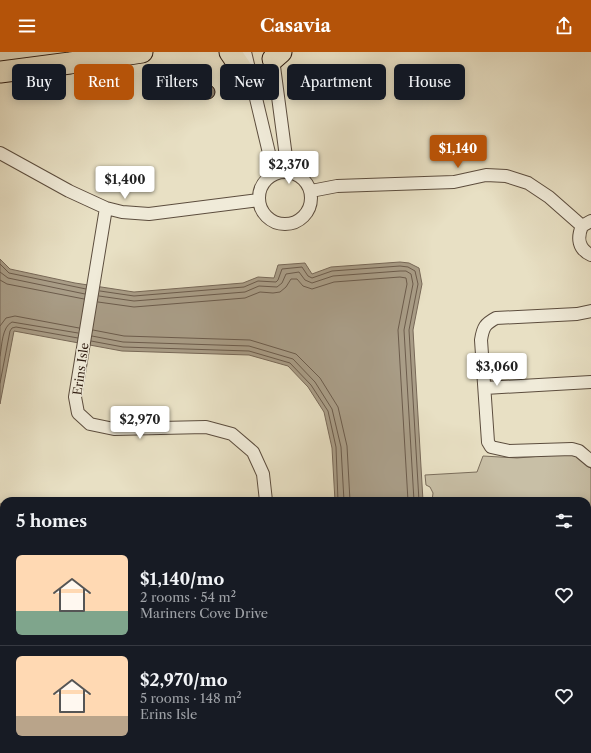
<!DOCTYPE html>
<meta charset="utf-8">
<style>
:root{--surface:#171b24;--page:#242831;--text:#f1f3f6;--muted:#9ea1a6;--line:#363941;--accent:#b45309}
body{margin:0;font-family:"Libre Caslon Text",serif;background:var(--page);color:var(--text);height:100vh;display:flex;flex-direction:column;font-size:15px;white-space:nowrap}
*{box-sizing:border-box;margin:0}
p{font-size:13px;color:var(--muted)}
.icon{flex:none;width:22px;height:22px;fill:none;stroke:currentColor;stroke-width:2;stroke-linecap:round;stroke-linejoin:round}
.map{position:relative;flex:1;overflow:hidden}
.drawer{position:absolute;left:0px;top:445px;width:591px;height:256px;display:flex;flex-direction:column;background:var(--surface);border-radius:12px 12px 0 0;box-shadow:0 2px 10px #0003}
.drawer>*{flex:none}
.banner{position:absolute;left:12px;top:12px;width:567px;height:36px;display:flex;gap:8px}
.price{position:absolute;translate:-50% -34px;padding:0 9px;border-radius:4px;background:#fff;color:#222;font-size:13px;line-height:26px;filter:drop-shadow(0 1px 2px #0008)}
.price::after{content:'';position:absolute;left:50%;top:24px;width:12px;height:9px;margin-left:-6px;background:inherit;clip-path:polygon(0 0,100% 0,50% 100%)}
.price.current{background:var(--accent);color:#fff}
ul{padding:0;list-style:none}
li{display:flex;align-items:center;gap:12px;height:100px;padding:0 16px}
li+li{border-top:1px solid var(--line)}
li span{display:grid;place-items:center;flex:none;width:112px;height:80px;border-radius:6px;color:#555}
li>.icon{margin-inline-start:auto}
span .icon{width:48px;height:48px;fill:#fffc;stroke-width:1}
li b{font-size:17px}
h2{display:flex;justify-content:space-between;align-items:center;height:48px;padding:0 16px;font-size:17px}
.pill{padding:0 14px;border-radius:6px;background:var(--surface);box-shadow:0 2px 10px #0003;font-size:14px;line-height:36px}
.pill.current{background:var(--accent);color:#fff}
header{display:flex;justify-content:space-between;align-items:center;height:52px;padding:0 16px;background:var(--accent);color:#fff;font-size:18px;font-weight:700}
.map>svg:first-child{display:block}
</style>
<header><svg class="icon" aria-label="menu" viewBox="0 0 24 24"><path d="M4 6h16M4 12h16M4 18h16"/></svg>Casavia<svg class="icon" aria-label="share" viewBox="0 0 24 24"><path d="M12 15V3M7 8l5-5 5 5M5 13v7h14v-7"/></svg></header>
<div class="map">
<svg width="591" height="701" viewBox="0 0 591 701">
<rect width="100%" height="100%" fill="#e8e0c4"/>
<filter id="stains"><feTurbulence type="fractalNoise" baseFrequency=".005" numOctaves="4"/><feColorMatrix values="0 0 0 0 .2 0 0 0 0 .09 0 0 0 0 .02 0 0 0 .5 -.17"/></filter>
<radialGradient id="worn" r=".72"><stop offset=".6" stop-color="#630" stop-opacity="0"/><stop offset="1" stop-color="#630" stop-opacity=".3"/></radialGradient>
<!-- green -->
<path fill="#c8bfa6" stroke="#7b6e5c" d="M 567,402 L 578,404 L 591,417 L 591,502 L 587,502 L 587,449 L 432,449 L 433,441 L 430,435 L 426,433 L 425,423 L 477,420 L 483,404 L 517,406 Z"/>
<!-- water -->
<path fill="#a99d87" stroke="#786958" d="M 0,207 L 10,217 L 75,231 L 134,240 L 243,231 L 258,225 L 274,226 L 278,213 L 305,211 L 312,222 L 331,215 L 400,210 L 409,211 L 419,216 L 422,232 L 413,278 L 423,449 L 335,449 L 332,396 L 324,360 L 308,335 L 288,314 L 249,303 L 122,299 L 14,279 L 0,352 Z
M 180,446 L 180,449 L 77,449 Z
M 4,451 L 4,530 L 0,530 L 0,452 Z
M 348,697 L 437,697 L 438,701 L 348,701 Z"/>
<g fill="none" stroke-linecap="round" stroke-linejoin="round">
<!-- shore -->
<path stroke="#6c5c4c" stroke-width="1" d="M 0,212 L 9,221 L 86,237
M 0,220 L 8,226 L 85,242
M 0,228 L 7,232 L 84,247
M 100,239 L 134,244 L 244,235 L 258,229 L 276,230 L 278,228 L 282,217 L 302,215 L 308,224 L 312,226 L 332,219 L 400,214 L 408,215 L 415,219 L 418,232 L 409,278 L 419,449
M 99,244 L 134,249 L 245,240 L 259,234 L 277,235 L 282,231 L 286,222 L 299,220 L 305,228 L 312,231 L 333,224 L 400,219 L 406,219 L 411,222 L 413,232 L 404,278 L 414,449
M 98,250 L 134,255 L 245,246 L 260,240 L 273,241 L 280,240 L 286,235 L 291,227 L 297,227 L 303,234 L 312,237 L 334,230 L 400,225 L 406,226 L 407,232 L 398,278 L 408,449
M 0,274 L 6,266 L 15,264 L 79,276
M 93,278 L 124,284 L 250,288 L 296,302 L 320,326 L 338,355 L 347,394 L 350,449
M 92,284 L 123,290 L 249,294 L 293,307 L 315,330 L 332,357 L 341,395 L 344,449
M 91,289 L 123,295 L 249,299 L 290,311 L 311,333 L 328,359 L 336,395 L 338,449
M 0,304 C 2,293 2,275 12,270 L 78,281
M 0,331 L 10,279 L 12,276 L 16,275 L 78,286"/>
</g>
<!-- building -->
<path fill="#8f826e" stroke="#2e1c11" d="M201 40a7 7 0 1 1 14 0a7 7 0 1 1-14 0Z"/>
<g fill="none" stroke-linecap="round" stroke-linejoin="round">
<!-- street casing -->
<g stroke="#5c4d3e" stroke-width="14">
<path id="street" d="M 245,0 L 274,122
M 271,1 L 273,7 L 288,120
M 0,101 L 69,139 L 106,156 L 122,160 L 149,162 L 259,148
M259 146a26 26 0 1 1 52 0a26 26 0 1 1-52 0Z
M 311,139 L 337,134 L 454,130 L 486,123 L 506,124 L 528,131 L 549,145 L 582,174
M 106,156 L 75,345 L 78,361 L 90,372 L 114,377 L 206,375 L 232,382 L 253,400 L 263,422 L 266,449
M 591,169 L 582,174 C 577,186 578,197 591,203
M 591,259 L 577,262 L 496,266 C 485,272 483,275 481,288 L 488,390 L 491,395 L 509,399 L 572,397 L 579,399 L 591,409
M 485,336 L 591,330
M 587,510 L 591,509
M 587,579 L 591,579
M 504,697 L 504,701"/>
</g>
<!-- highway casing -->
<g stroke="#2e1c11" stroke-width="23">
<path id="highway" d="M 230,0 L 253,34
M 273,7 L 281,0
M 0,20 L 70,11 L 142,0"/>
</g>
<!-- street -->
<use href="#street" stroke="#f0ebd9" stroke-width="12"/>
<!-- highway -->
<use href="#highway" stroke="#e8e0c4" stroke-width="21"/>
</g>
<g text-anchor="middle" stroke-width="3" stroke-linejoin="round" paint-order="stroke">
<!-- street labels -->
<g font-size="12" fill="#2e1c11" stroke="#f0ebd9">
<text transform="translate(81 317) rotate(-82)" y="4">Erins Isle</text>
</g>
</g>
<rect width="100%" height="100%" filter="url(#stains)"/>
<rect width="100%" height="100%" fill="url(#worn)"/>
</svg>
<b class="price current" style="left:458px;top:117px">$1,140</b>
<b class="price" style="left:289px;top:133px">$2,370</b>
<b class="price" style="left:125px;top:148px">$1,400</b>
<b class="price" style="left:497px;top:335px">$3,060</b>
<b class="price" style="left:140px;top:388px">$2,970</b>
<div class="banner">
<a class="pill">Buy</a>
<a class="pill current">Rent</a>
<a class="pill">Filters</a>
<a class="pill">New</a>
<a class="pill">Apartment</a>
<a class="pill">House</a>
</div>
<section class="drawer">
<h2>5 homes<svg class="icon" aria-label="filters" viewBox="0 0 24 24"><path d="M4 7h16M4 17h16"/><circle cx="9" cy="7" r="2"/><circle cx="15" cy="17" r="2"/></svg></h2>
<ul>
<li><span style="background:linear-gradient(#ffd9b3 70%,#7fa58c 0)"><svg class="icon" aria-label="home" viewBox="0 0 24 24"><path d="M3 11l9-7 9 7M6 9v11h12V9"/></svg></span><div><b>$1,140/mo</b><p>2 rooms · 54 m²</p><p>Mariners Cove Drive</p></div><svg class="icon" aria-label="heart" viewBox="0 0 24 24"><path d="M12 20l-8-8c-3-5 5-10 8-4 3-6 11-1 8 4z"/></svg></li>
<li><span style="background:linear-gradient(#ffd9b3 75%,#b9a48a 0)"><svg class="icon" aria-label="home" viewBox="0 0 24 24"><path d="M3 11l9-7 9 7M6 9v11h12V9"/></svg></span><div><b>$2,970/mo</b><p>5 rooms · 148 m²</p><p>Erins Isle</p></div><svg class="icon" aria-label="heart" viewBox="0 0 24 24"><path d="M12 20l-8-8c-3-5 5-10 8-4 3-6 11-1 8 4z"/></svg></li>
</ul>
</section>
</div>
